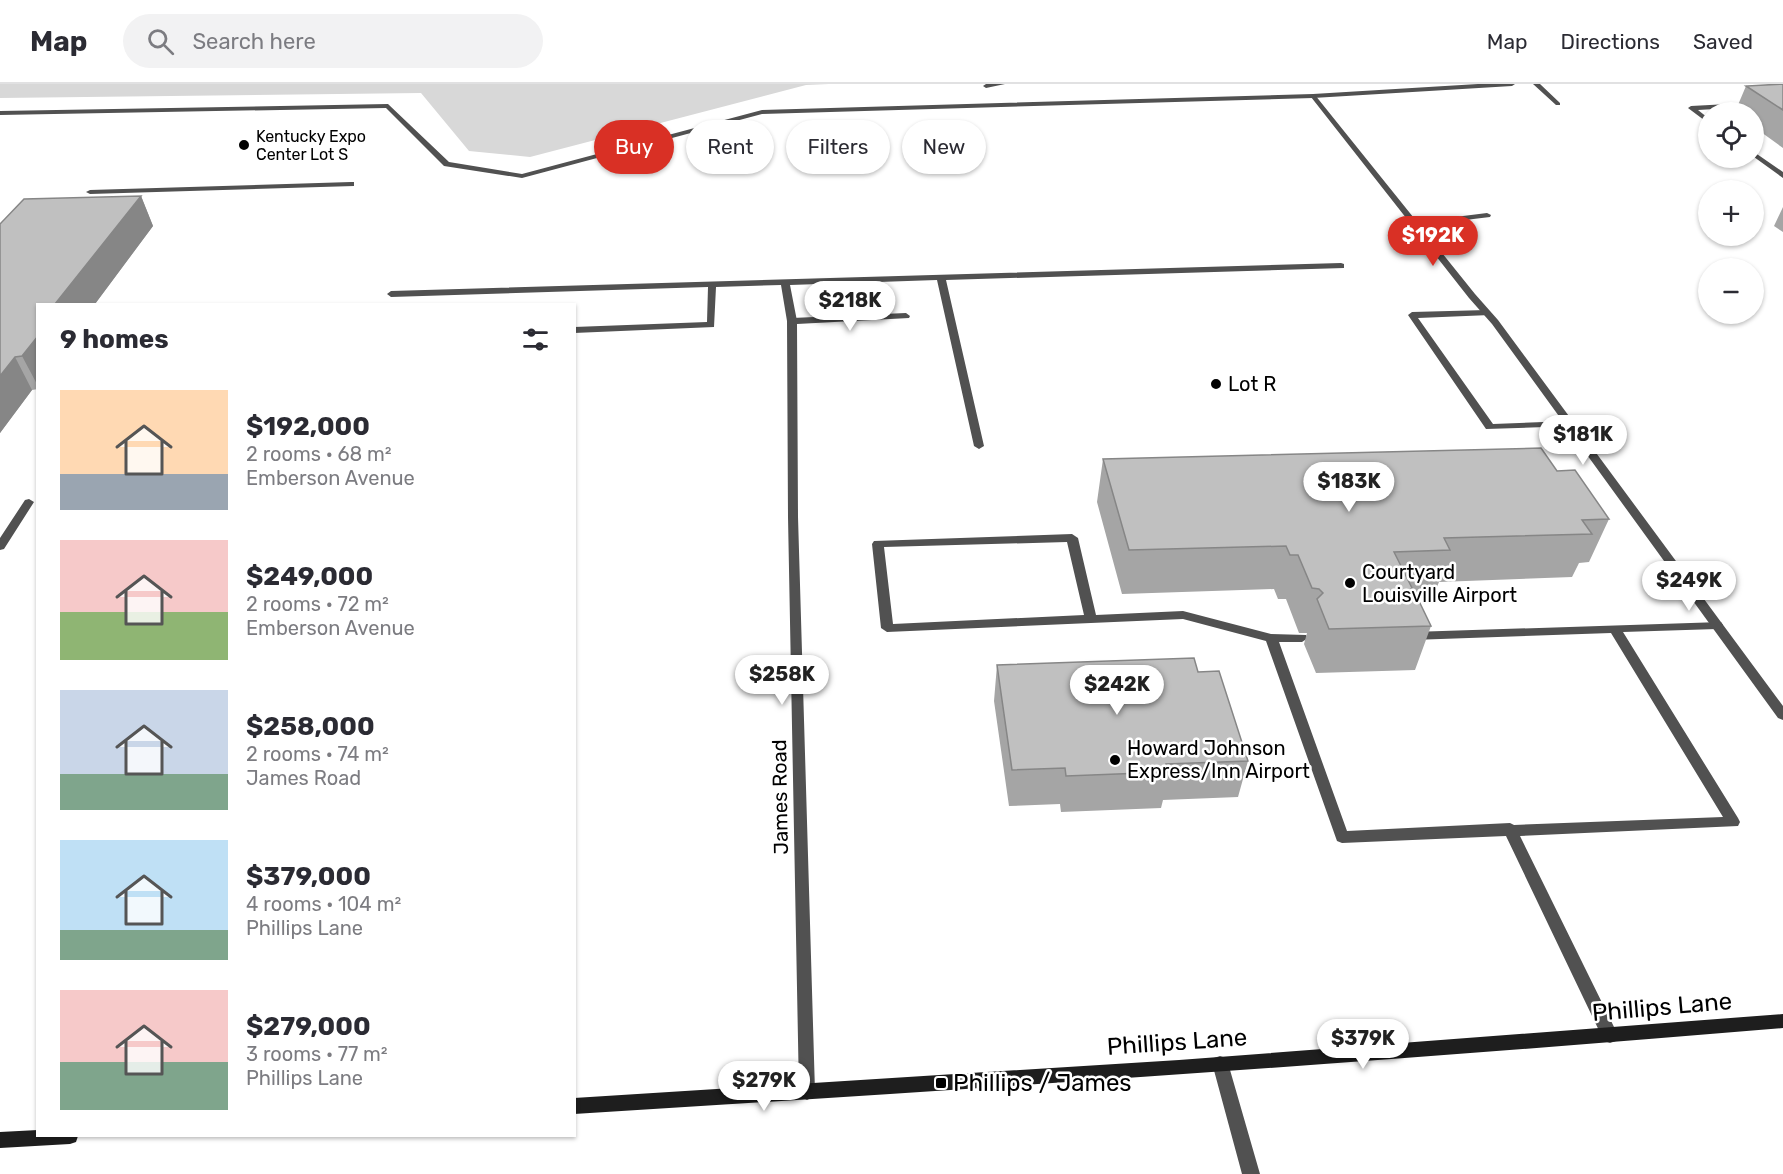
<!DOCTYPE html>
<meta charset="utf-8">
<style>
:root{--surface:#fff;--page:#f2f2f3;--text:#2b2b33;--muted:#7c7c81;--line:#e1e1e2;--accent:#d93025}
body{margin:0;font-family:Rubik,sans-serif;background:var(--page);color:var(--text);height:100vh;display:flex;flex-direction:column;font-size:22px;white-space:nowrap}
*{box-sizing:border-box;margin:0}
p{font-size:20px;color:var(--muted)}
.icon{flex:none;width:33px;height:33px;fill:none;stroke:currentColor;stroke-width:2;stroke-linecap:round;stroke-linejoin:round}
.map{position:relative;flex:1;overflow:hidden}
.sheet{position:absolute;left:36px;top:219px;width:540px;height:834px;display:flex;flex-direction:column;background:var(--surface);border-radius:0px;box-shadow:0 2px 4px #0004}
.sheet>*{flex:none}
.hud{position:absolute;left:594px;top:36px;width:570px;height:54px;display:flex;gap:12px}
.tools{position:absolute;left:1698px;top:18px;display:grid;gap:12px}
.tools a{display:grid;place-items:center;width:66px;height:66px;border-radius:50%;background:var(--surface);box-shadow:0 2px 4px #0004;font-size:30px}
.price{position:absolute;translate:-50% -51px;padding:0 14px;border-radius:21px;background:#fff;color:#222;font-size:20px;line-height:39px;filter:drop-shadow(0 2px 3px #0008)}
.price::after{content:'';position:absolute;left:50%;top:36px;width:18px;height:14px;margin-left:-9px;background:inherit;clip-path:polygon(0 0,100% 0,50% 100%)}
.price.current{background:var(--accent);color:#fff}
ul{padding:0;list-style:none}
li{display:flex;align-items:center;gap:18px;height:150px;padding:0 24px}
li span{display:grid;place-items:center;flex:none;width:168px;height:120px;border-radius:0px;color:#555}
li>.icon{margin-inline-start:auto}
span .icon{width:72px;height:72px;fill:#fffc;stroke-width:1}
li b{font-size:26px}
h2{display:flex;justify-content:space-between;align-items:center;height:72px;padding:0 24px;font-size:26px}
.chip{padding:0 21px;border-radius:27px;background:var(--surface);box-shadow:0 2px 4px #0004;font-size:21px;line-height:54px}
.chip.current{background:var(--accent);color:#fff}
header{display:flex;align-items:center;gap:36px;box-sizing:border-box;height:84px;padding:0 30px;background:var(--surface);border-bottom:2px solid var(--line)}
header strong{font-size:28px}
nav{display:flex;gap:33px;margin-inline-start:auto;font-size:21px}
.search{width:420px;height:54px;background:var(--page);display:flex;align-items:center;gap:15px;box-sizing:border-box;padding:0 21px;border-radius:33px;color:var(--muted);font-size:22px}
.map>svg:first-child{display:block}
</style>
<header>
<strong>Map</strong>
<div class="search"><svg class="icon" aria-label="search" viewBox="0 0 24 24"><circle cx="10" cy="10" r="6"/><path d="M15 15l6 6"/></svg>Search here</div>
<nav><a>Map</a><a>Directions</a><a>Saved</a></nav>
</header>
<div class="map">
<svg width="1783" height="1090" viewBox="0 0 1783 1090">
<rect width="100%" height="100%" fill="#fff"/>
<!-- green -->
<path fill="#d8d8d8" d="M 0,0 L 829,0 L 806,1 L 530,73 L 469,67 L 421,9 L 0,14 Z"/>
<g fill="none" stroke-linecap="round" stroke-linejoin="round">
<!-- lane -->
<path fill="#515151" fill-rule="evenodd" d="M 1005,0 L 986,4 L 983,2 L 986,0 Z
M 1478,0 L 1515,0 L 1512,2 L 1313,14 L 762,30 L 522,94 L 444,82 L 386,24 L 0,31 L 0,27 L 388,20 L 449,78 L 522,90 L 762,26 L 1313,10 Z
M 1533,0 L 1540,0 L 1560,19 L 1560,21 L 1556,21 Z
M 1783,17 L 1783,21 L 1698,26 L 1708,34 L 1708,39 L 1688,24 L 1691,22 Z
M 1754,68 L 1783,88 L 1783,94 L 1754,73 Z
M 351,98 L 354,98 L 354,102 L 90,110 L 86,108 L 90,106 Z
M 1487,129 L 1491,131 L 1490,133 L 1415,142 L 1411,140 L 1415,138 Z
M 1341,179 L 1344,180 L 1344,184 L 946,196 L 984,362 L 979,365 L 974,362 L 937,196 L 790,201 L 797,237 L 792,240 L 787,237 L 781,201 L 716,203 L 714,243 L 574,249 L 574,243 L 707,238 L 708,203 L 391,213 L 387,210 L 391,207 Z
M 1487,226 L 1491,229 L 1490,231 L 1418,234 L 1493,340 L 1570,337 L 1575,340 L 1574,342 L 1486,345 L 1408,231 L 1412,228 Z
M 29,415 L 34,418 L 4,465 L 0,466 L 0,454 L 25,416 Z
M 1072,450 L 1078,454 L 1096,531 L 1183,527 L 1271,550 L 1306,551 L 1308,554 L 1302,558 L 1279,558 L 1347,747 L 1510,739 L 1514,741 L 1723,733 L 1611,549 L 1412,556 L 1406,552 L 1412,548 L 1721,538 L 1723,541 L 1721,544 L 1717,545 L 1623,548 L 1738,734 L 1740,738 L 1738,742 L 1520,752 L 1616,947 L 1618,952 L 1616,957 L 1610,959 L 1604,957 L 1506,752 L 1342,759 L 1337,757 L 1266,557 L 1183,535 L 887,548 L 881,544 L 872,460 L 874,457 ZM 1067,458 L 1084,531 L 893,540 L 884,463 Z
M 1220,972 L 1226,974 L 1228,979 L 1260,1090 L 1242,1090 L 1212,979 L 1214,974 Z"/>
<!-- street -->
<path fill="#515151" fill-rule="evenodd" d="M 1311,11 L 1315,11 L 1475,210 L 1498,236 L 1783,622 L 1783,636 L 1778,634 L 1492,240 L 1469,214 L 1311,13 Z
M 906,229 L 910,232 L 909,234 L 797,240 L 798,433 L 815,1008 L 813,1013 L 807,1016 L 801,1013 L 799,1008 L 788,433 L 787,237 L 792,234 Z"/>
<!-- secondary -->
<path fill="#1e1e1e" fill-rule="evenodd" d="M 1783,930 L 1783,944 C 1380,978 978,1005 574,1030 L 574,1014 L 1179,976 Z
M 38,1046 L 38,1052 L 78,1052 L 76,1058 L 70,1060 L 0,1064 L 0,1048 Z"/>
</g>
<!-- wall -->
<path fill="#a5a5a5" d="M 1783,0 L 1783,64 L 1754,43 L 1754,28 L 1735,28 L 1746,2 Z
M 141,112 L 153,142 L 95,220 L 38,220 L 38,305 L 32,306 L 0,349 L 0,140 Z
M 1783,123 L 1783,148 L 1774,142 Z
M 1103,375 L 1557,387 L 1609,435 L 1589,478 L 1579,479 L 1572,493 L 1439,498 L 1434,510 L 1410,511 L 1431,542 L 1415,586 L 1316,589 L 1304,560 L 1307,549 L 1299,549 L 1286,515 L 1278,515 L 1274,505 L 1122,510 L 1097,418 Z
M 997,581 L 1198,588 L 1248,677 L 1238,713 L 1163,716 L 1161,724 L 1061,728 L 1060,720 L 1009,722 L 994,617 Z"/>
<!-- shaded-wall -->
<path fill="#868686" d="M 141,112 L 153,142 L 95,220 L 55,220 Z
M 38,252 L 38,302 L 22,272 Z
M 15,273 L 32,306 L 0,349 L 0,292 Z"/>
<!-- building -->
<path fill="#c0c0c0" stroke="#868686" stroke-width="1.5" d="M 1783,0 L 1783,26 L 1746,2 Z
M 141,112 L 55,220 L 38,220 L 38,252 L 22,272 L 15,273 L 0,292 L 0,140 L 24,115 Z
M 1541,364 L 1557,387 L 1575,386 L 1609,435 L 1582,436 L 1592,450 L 1444,454 L 1450,466 L 1394,468 L 1412,504 L 1406,510 L 1418,515 L 1431,542 L 1329,545 L 1317,515 L 1323,509 L 1319,505 L 1312,504 L 1298,471 L 1290,471 L 1286,462 L 1129,466 L 1103,375 Z
M 1194,574 L 1198,588 L 1219,587 L 1248,677 L 1166,680 L 1168,688 L 1066,692 L 1065,684 L 1012,686 L 997,581 Z"/>
<!-- markers -->
<g fill="#000" stroke="#fff" stroke-width="2">
<circle cx="244" cy="61" r="6"/>
<circle cx="1216" cy="300" r="6"/>
<circle cx="1350" cy="499" r="6"/>
<circle cx="1115" cy="676" r="6"/>
<rect x="935" y="993" width="12" height="12" rx="3"/>
</g>
<g text-anchor="middle" stroke-width="5" stroke-linejoin="round" paint-order="stroke">
<!-- far-poi labels -->
<g font-size="16" fill="#000" stroke="#fff" text-anchor="start">
<text x="256" y="58">Kentucky Expo<tspan x="256" dy="18">Center Lot S</tspan></text>
</g>
<!-- poi labels -->
<g font-size="20" fill="#000" stroke="#fff" text-anchor="start">
<text x="1228" y="307">Lot R</text>
<text x="1362" y="495">Courtyard<tspan x="1362" dy="23">Louisville Airport</tspan></text>
<text x="1127" y="671">Howard Johnson<tspan x="1127" dy="23">Express/Inn Airport</tspan></text>
</g>
<!-- street labels -->
<g font-size="20" fill="#000" stroke="#fff">
<text transform="translate(780 713) rotate(-91)" y="7">James Road</text>
</g>
<!-- near-street labels -->
<g font-size="24" fill="#000" stroke="#fff">
<text transform="translate(1662 923) rotate(-5)" y="8">Phillips Lane</text>
<text transform="translate(1177 958) rotate(-4)" y="8">Phillips Lane</text>
</g>
<!-- near-poi labels -->
<g font-size="24" fill="#000" stroke="#fff" text-anchor="start">
<text x="953" y="1007">Phillips / James</text>
</g>
</g>
</svg>
<div class="tools">
<a><svg class="icon" aria-label="locate" viewBox="0 0 24 24"><circle cx="12" cy="12" r="6"/><path d="M12 2v4M12 18v4M2 12h4M18 12h4"/></svg></a>
<a>+</a>
<a>−</a>
</div>
<b class="price current" style="left:1433px;top:183px">$192K</b>
<b class="price" style="left:850px;top:248px">$218K</b>
<b class="price" style="left:1583px;top:382px">$181K</b>
<b class="price" style="left:1349px;top:429px">$183K</b>
<b class="price" style="left:1689px;top:528px">$249K</b>
<b class="price" style="left:782px;top:622px">$258K</b>
<b class="price" style="left:1117px;top:632px">$242K</b>
<b class="price" style="left:1363px;top:986px">$379K</b>
<b class="price" style="left:764px;top:1028px">$279K</b>
<div class="hud">
<a class="chip current">Buy</a>
<a class="chip">Rent</a>
<a class="chip">Filters</a>
<a class="chip">New</a>
</div>
<section class="sheet">
<h2>9 homes<svg class="icon" aria-label="filters" viewBox="0 0 24 24"><path d="M4 7h16M4 17h16"/><circle cx="9" cy="7" r="2"/><circle cx="15" cy="17" r="2"/></svg></h2>
<ul>
<li><span style="background:linear-gradient(#ffd9b3 70%,#9aa5b1 0)"><svg class="icon" aria-label="home" viewBox="0 0 24 24"><path d="M3 11l9-7 9 7M6 9v11h12V9"/></svg></span><div><b>$192,000</b><p>2 rooms · 68 m²</p><p>Emberson Avenue</p></div></li>
<li><span style="background:linear-gradient(#f6c9c9 60%,#8fb573 0)"><svg class="icon" aria-label="home" viewBox="0 0 24 24"><path d="M3 11l9-7 9 7M6 9v11h12V9"/></svg></span><div><b>$249,000</b><p>2 rooms · 72 m²</p><p>Emberson Avenue</p></div></li>
<li><span style="background:linear-gradient(#c9d6e8 70%,#7fa58c 0)"><svg class="icon" aria-label="home" viewBox="0 0 24 24"><path d="M3 11l9-7 9 7M6 9v11h12V9"/></svg></span><div><b>$258,000</b><p>2 rooms · 74 m²</p><p>James Road</p></div></li>
<li><span style="background:linear-gradient(#bfe0f5 75%,#7fa58c 0)"><svg class="icon" aria-label="home" viewBox="0 0 24 24"><path d="M3 11l9-7 9 7M6 9v11h12V9"/></svg></span><div><b>$379,000</b><p>4 rooms · 104 m²</p><p>Phillips Lane</p></div></li>
<li><span style="background:linear-gradient(#f6c9c9 60%,#7fa58c 0)"><svg class="icon" aria-label="home" viewBox="0 0 24 24"><path d="M3 11l9-7 9 7M6 9v11h12V9"/></svg></span><div><b>$279,000</b><p>3 rooms · 77 m²</p><p>Phillips Lane</p></div></li>
</ul>
</section>
</div>
